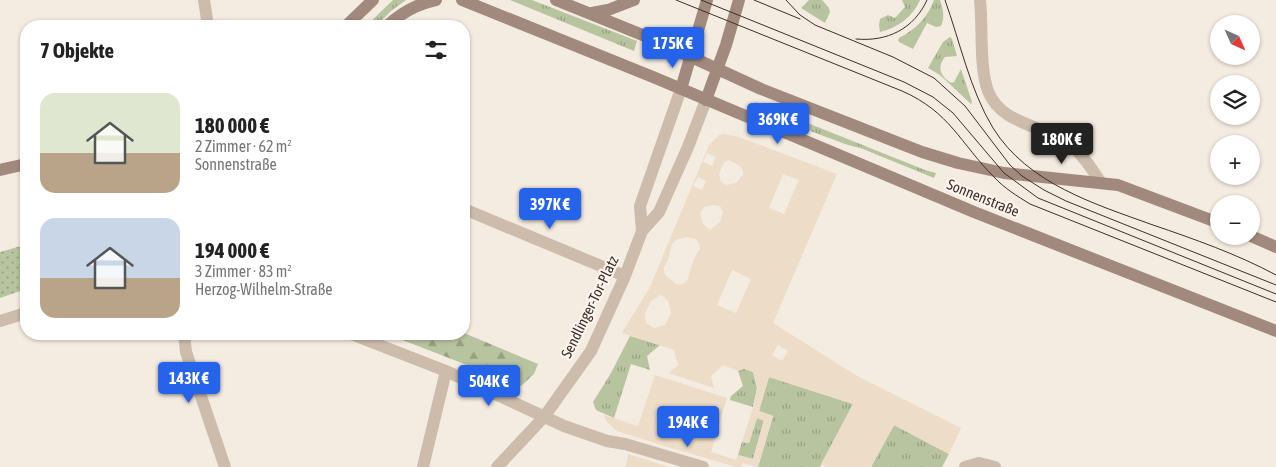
<!DOCTYPE html>
<html lang="de">
<meta charset="utf-8">
<style>
:root{--surface:#fff;--page:#f6f6f6;--text:#222;--muted:#767676;--accent:#2563eb}
body{margin:0;font-family:"Asap Condensed",sans-serif;background:var(--page);color:var(--text);height:100vh;display:flex;flex-direction:column;font-size:19px;white-space:nowrap}
*{box-sizing:border-box;margin:0}
p{font-size:16px;color:var(--muted)}
.icon{flex:none;width:28px;height:28px;fill:none;stroke:currentColor;stroke-width:2;stroke-linecap:round;stroke-linejoin:round}
.map{position:relative;flex:1;overflow:hidden}
.sheet{position:absolute;left:20px;top:20px;width:450px;height:320px;display:flex;flex-direction:column;background:var(--surface);border-radius:20px;box-shadow:0 1px 4px #0004}
.sheet>*{flex:none}
.needle{width:32px;rotate:135deg}
.buttons{position:absolute;left:1210px;top:15px;display:grid;gap:10px}
.buttons a{display:grid;place-items:center;width:50px;height:50px;border-radius:50%;background:var(--surface);box-shadow:0 1px 4px #0004;font-size:25px}
.price{position:absolute;translate:-50% -42px;padding:0 11px;border-radius:5px;background:var(--accent);color:#fff;font-size:16px;line-height:32px;filter:drop-shadow(0 1px 2px #0008)}
.price::after{content:'';position:absolute;left:50%;top:30px;width:15px;height:11px;margin-left:-8px;background:inherit;clip-path:polygon(0 0,100% 0,50% 100%)}
.price.current{background:#222;color:#fff}
ul{padding:0;list-style:none}
li{display:flex;align-items:center;gap:15px;height:125px;padding:0 20px}
li span{display:grid;place-items:center;flex:none;width:140px;height:100px;border-radius:15px;color:#555}
li>.icon{margin-inline-start:auto}
span .icon{width:60px;height:60px;fill:#fffc;stroke-width:1}
li b{font-size:21px}
h2{display:flex;justify-content:space-between;align-items:center;height:60px;padding:0 20px;font-size:21px}
.map>svg:first-child{display:block}
</style>
<div class="map">
<svg width="1276" height="467" viewBox="0 0 1276 467">
<defs>
<pattern id="grass-tufts" width="24" height="20" patternUnits="userSpaceOnUse" patternTransform="scale(1.25)"><rect width="24" height="20" fill="#b8c4a0"/><path d="M3 7l-1-3M5 7V3M7 7l1-3M15 17l-1-3M17 17v-4M19 17l1-3" fill="none" stroke="#97a083"/></pattern>
<pattern id="forest-firs" width="22" height="20" patternUnits="userSpaceOnUse" patternTransform="scale(1.25)"><rect width="22" height="20" fill="#b8c4a0"/><path d="M5 1l3.5 6h-7zM16 11l3.5 6h-7z" fill="#97a083"/></pattern>
<pattern id="park-dots" width="8" height="8" patternUnits="userSpaceOnUse" patternTransform="scale(1.25)"><rect width="8" height="8" fill="#b8c4a0"/><path d="M2 2h.1M6 6h.1" fill="none" stroke="#97a083" stroke-width="1.8" stroke-linecap="round"/></pattern>
</defs>
<rect width="100%" height="100%" fill="#f4ebe1"/>
<!-- grass -->
<path fill="url(#grass-tufts)" d="M 393,0 L 406,0 L 391,11 L 376,26 L 366,26 Z
M 510,0 L 532,0 L 637,41 L 634,51 Z
M 809,0 L 822,0 L 829,8 L 830,12 L 825,23 L 801,8 Z
M 902,0 L 920,0 C 913,17 897,28 880,32 L 879,25 L 880,19 L 888,15 L 895,18 L 905,7 Z
M 934,0 L 940,0 C 943,9 945,17 941,26 L 936,27 L 927,23 L 913,49 L 899,42 L 898,40 L 899,38 C 915,30 928,17 934,0 Z
M 950,37 L 952,39 L 957,56 L 945,57 C 936,67 941,78 952,83 L 954,82 L 961,69 L 972,102 L 971,104 L 940,75 L 928,68 L 943,42 Z
M 755,102 L 925,170 L 936,173 L 934,178 L 863,149 L 845,144 L 752,109 Z
M 630,336 L 660,345 L 647,356 L 650,370 L 631,364 L 614,418 L 596,410 L 593,402 L 611,373 Z
M 744,368 L 753,372 L 757,388 L 753,407 L 730,400 L 731,396 L 743,386 L 738,371 Z
M 769,377 L 853,404 L 820,467 L 758,467 L 773,416 L 759,411 Z
M 757,418 L 764,420 L 753,459 L 738,455 L 742,442 L 749,443 Z
M 894,425 L 949,454 L 942,467 L 871,467 Z"/>
<!-- forest -->
<path fill="url(#forest-firs)" d="M 464,333 L 538,364 L 534,374 L 521,386 L 387,334 Z"/>
<!-- park -->
<path fill="url(#park-dots)" d="M 21,246 L 23,252 L 26,251 L 26,289 L 0,298 L 0,252 Z"/>
<!-- plaza -->
<path fill="#ecdcc8" fill-rule="evenodd" d="M 725,134 L 739,137 L 837,174 L 773,323 L 857,376 L 961,428 L 949,454 L 894,425 L 871,467 L 827,467 L 821,464 L 853,404 L 769,377 L 759,411 L 773,416 L 758,467 L 743,463 L 741,467 L 736,467 L 668,447 L 617,431 L 607,422 L 604,415 L 638,426 L 655,375 L 727,398 L 711,452 L 736,460 L 738,455 L 753,459 L 764,421 L 757,418 L 749,443 L 742,442 L 753,407 L 757,388 L 753,372 L 744,369 L 738,371 L 723,365 L 711,376 L 714,388 L 669,373 L 678,365 L 674,350 L 622,333 L 650,287 L 709,145 L 719,135 ZM 707,153 L 716,157 L 712,166 L 703,162 ZM 729,160 L 740,166 L 743,171 L 743,175 L 736,183 L 727,185 L 721,182 L 719,174 L 722,166 L 726,161 ZM 783,174 L 799,180 L 784,214 L 769,208 ZM 698,177 L 706,181 L 702,190 L 693,186 ZM 713,205 L 720,206 L 723,212 L 720,222 L 710,230 L 703,224 L 700,213 L 704,207 ZM 687,237 L 696,239 L 699,243 L 700,248 L 694,259 L 687,281 L 683,284 L 676,284 L 666,276 L 664,272 L 664,267 L 668,260 L 672,244 L 678,239 ZM 732,270 L 751,279 L 736,313 L 717,305 ZM 660,295 L 663,296 L 669,302 L 671,313 L 665,325 L 654,328 L 646,323 L 645,313 L 651,301 ZM 778,345 L 788,351 L 782,361 L 772,355 Z
M 628,454 L 663,465 L 669,467 L 626,467 Z"/>
<g fill="none" stroke-linecap="round" stroke-linejoin="round">
<!-- street -->
<path stroke="#cdbbac" stroke-width="12" d="M 204,0 L 208,26
M 980,0 C 983,27 979,67 988,91 C 1001,125 1044,125 1070,144 C 1083,155 1092,169 1101,183
M 464,209 L 625,276
M 642,231 L 659,212 L 688,147 L 706,100
M 0,321 L 26,313
M 184,334 L 186,352 L 225,467
M 351,334 L 446,371 L 564,426 L 607,441 L 625,444 L 703,467
M 423,467 L 446,371
M 497,467 L 544,417 L 591,351 L 625,276 L 642,231 L 640,206 L 681,89
M 965,467 L 979,463 L 995,467"/>
<!-- secondary -->
<path stroke="#a18a7d" stroke-width="12" d="M 462,0 L 653,77 L 974,212 L 1276,331
M 556,0 L 650,38 L 761,89 L 922,152 L 958,163 L 1004,173 L 1118,185 L 1219,223
M 592,13 L 608,10 L 634,0
M 346,26 L 373,0
M 387,26 C 401,13 416,4 436,0
M 681,89 L 707,0
M 706,100 L 726,45 L 739,0
M 0,170 L 26,164
M 1251,236 L 1276,247"/>
<!-- tram -->
<path stroke="#3b302b" stroke-width="1" d="M 676,0 L 902,91 C 950,112 960,143 994,177 C 1004,188 1017,196 1030,204 L 1276,302
M 701,0 L 904,82 L 933,97 L 953,113 L 1004,173 L 1038,198 L 1276,294
M 754,0 L 800,19
M 786,0 L 800,15 L 815,25 L 893,57 L 934,78 L 965,106 L 1010,165 L 1022,176 L 1044,190 L 1066,201 L 1276,285
M 945,0 C 960,42 970,90 993,128 C 1028,184 1095,204 1153,225 C 1194,239 1237,254 1276,275
M 856,39 C 887,42 914,29 927,0"/>
</g>
<g text-anchor="middle" stroke-width="4.5" stroke-linejoin="round" paint-order="stroke">
<!-- street labels -->
<g font-size="15" fill="#3b302b" stroke="#fbf5ee">
<text transform="translate(983 198) rotate(22)" y="5">Sonnenstraße</text>
<text transform="translate(590 307) rotate(-64)" y="5">Sendlinger-Tor-Platz</text>
</g>
</g>
</svg>
<div class="buttons">
<a><svg class="needle" viewBox="-14 -14 28 28"><path d="M0-13l5 13h-10z" fill="#e53935"/><path d="M0 13l5-13h-10z" fill="#767676"/></svg></a>
<a><svg class="icon" aria-label="layers" viewBox="0 0 24 24"><path d="M12 4l9 5-9 5-9-5zM3 14l9 5 9-5"/></svg></a>
<a>+</a>
<a>−</a>
</div>
<b class="price" style="left:673px;top:69px">175K €</b>
<b class="price" style="left:778px;top:145px">369K €</b>
<b class="price current" style="left:1062px;top:165px">180K €</b>
<b class="price" style="left:550px;top:230px">397K €</b>
<b class="price" style="left:189px;top:404px">143K €</b>
<b class="price" style="left:489px;top:407px">504K €</b>
<b class="price" style="left:688px;top:448px">194K €</b>
<section class="sheet">
<h2>7 Objekte<svg class="icon" aria-label="filters" viewBox="0 0 24 24"><path d="M4 7h16M4 17h16"/><circle cx="9" cy="7" r="2"/><circle cx="15" cy="17" r="2"/></svg></h2>
<ul>
<li><span style="background:linear-gradient(#dfe7d0 60%,#b9a48a 0)"><svg class="icon" aria-label="home" viewBox="0 0 24 24"><path d="M3 11l9-7 9 7M6 9v11h12V9"/></svg></span><div><b>180 000 €</b><p>2 Zimmer · 62 m²</p><p>Sonnenstraße</p></div></li>
<li><span style="background:linear-gradient(#c9d6e8 60%,#b9a48a 0)"><svg class="icon" aria-label="home" viewBox="0 0 24 24"><path d="M3 11l9-7 9 7M6 9v11h12V9"/></svg></span><div><b>194 000 €</b><p>3 Zimmer · 83 m²</p><p>Herzog-Wilhelm-Straße</p></div></li>
</ul>
</section>
</div>
